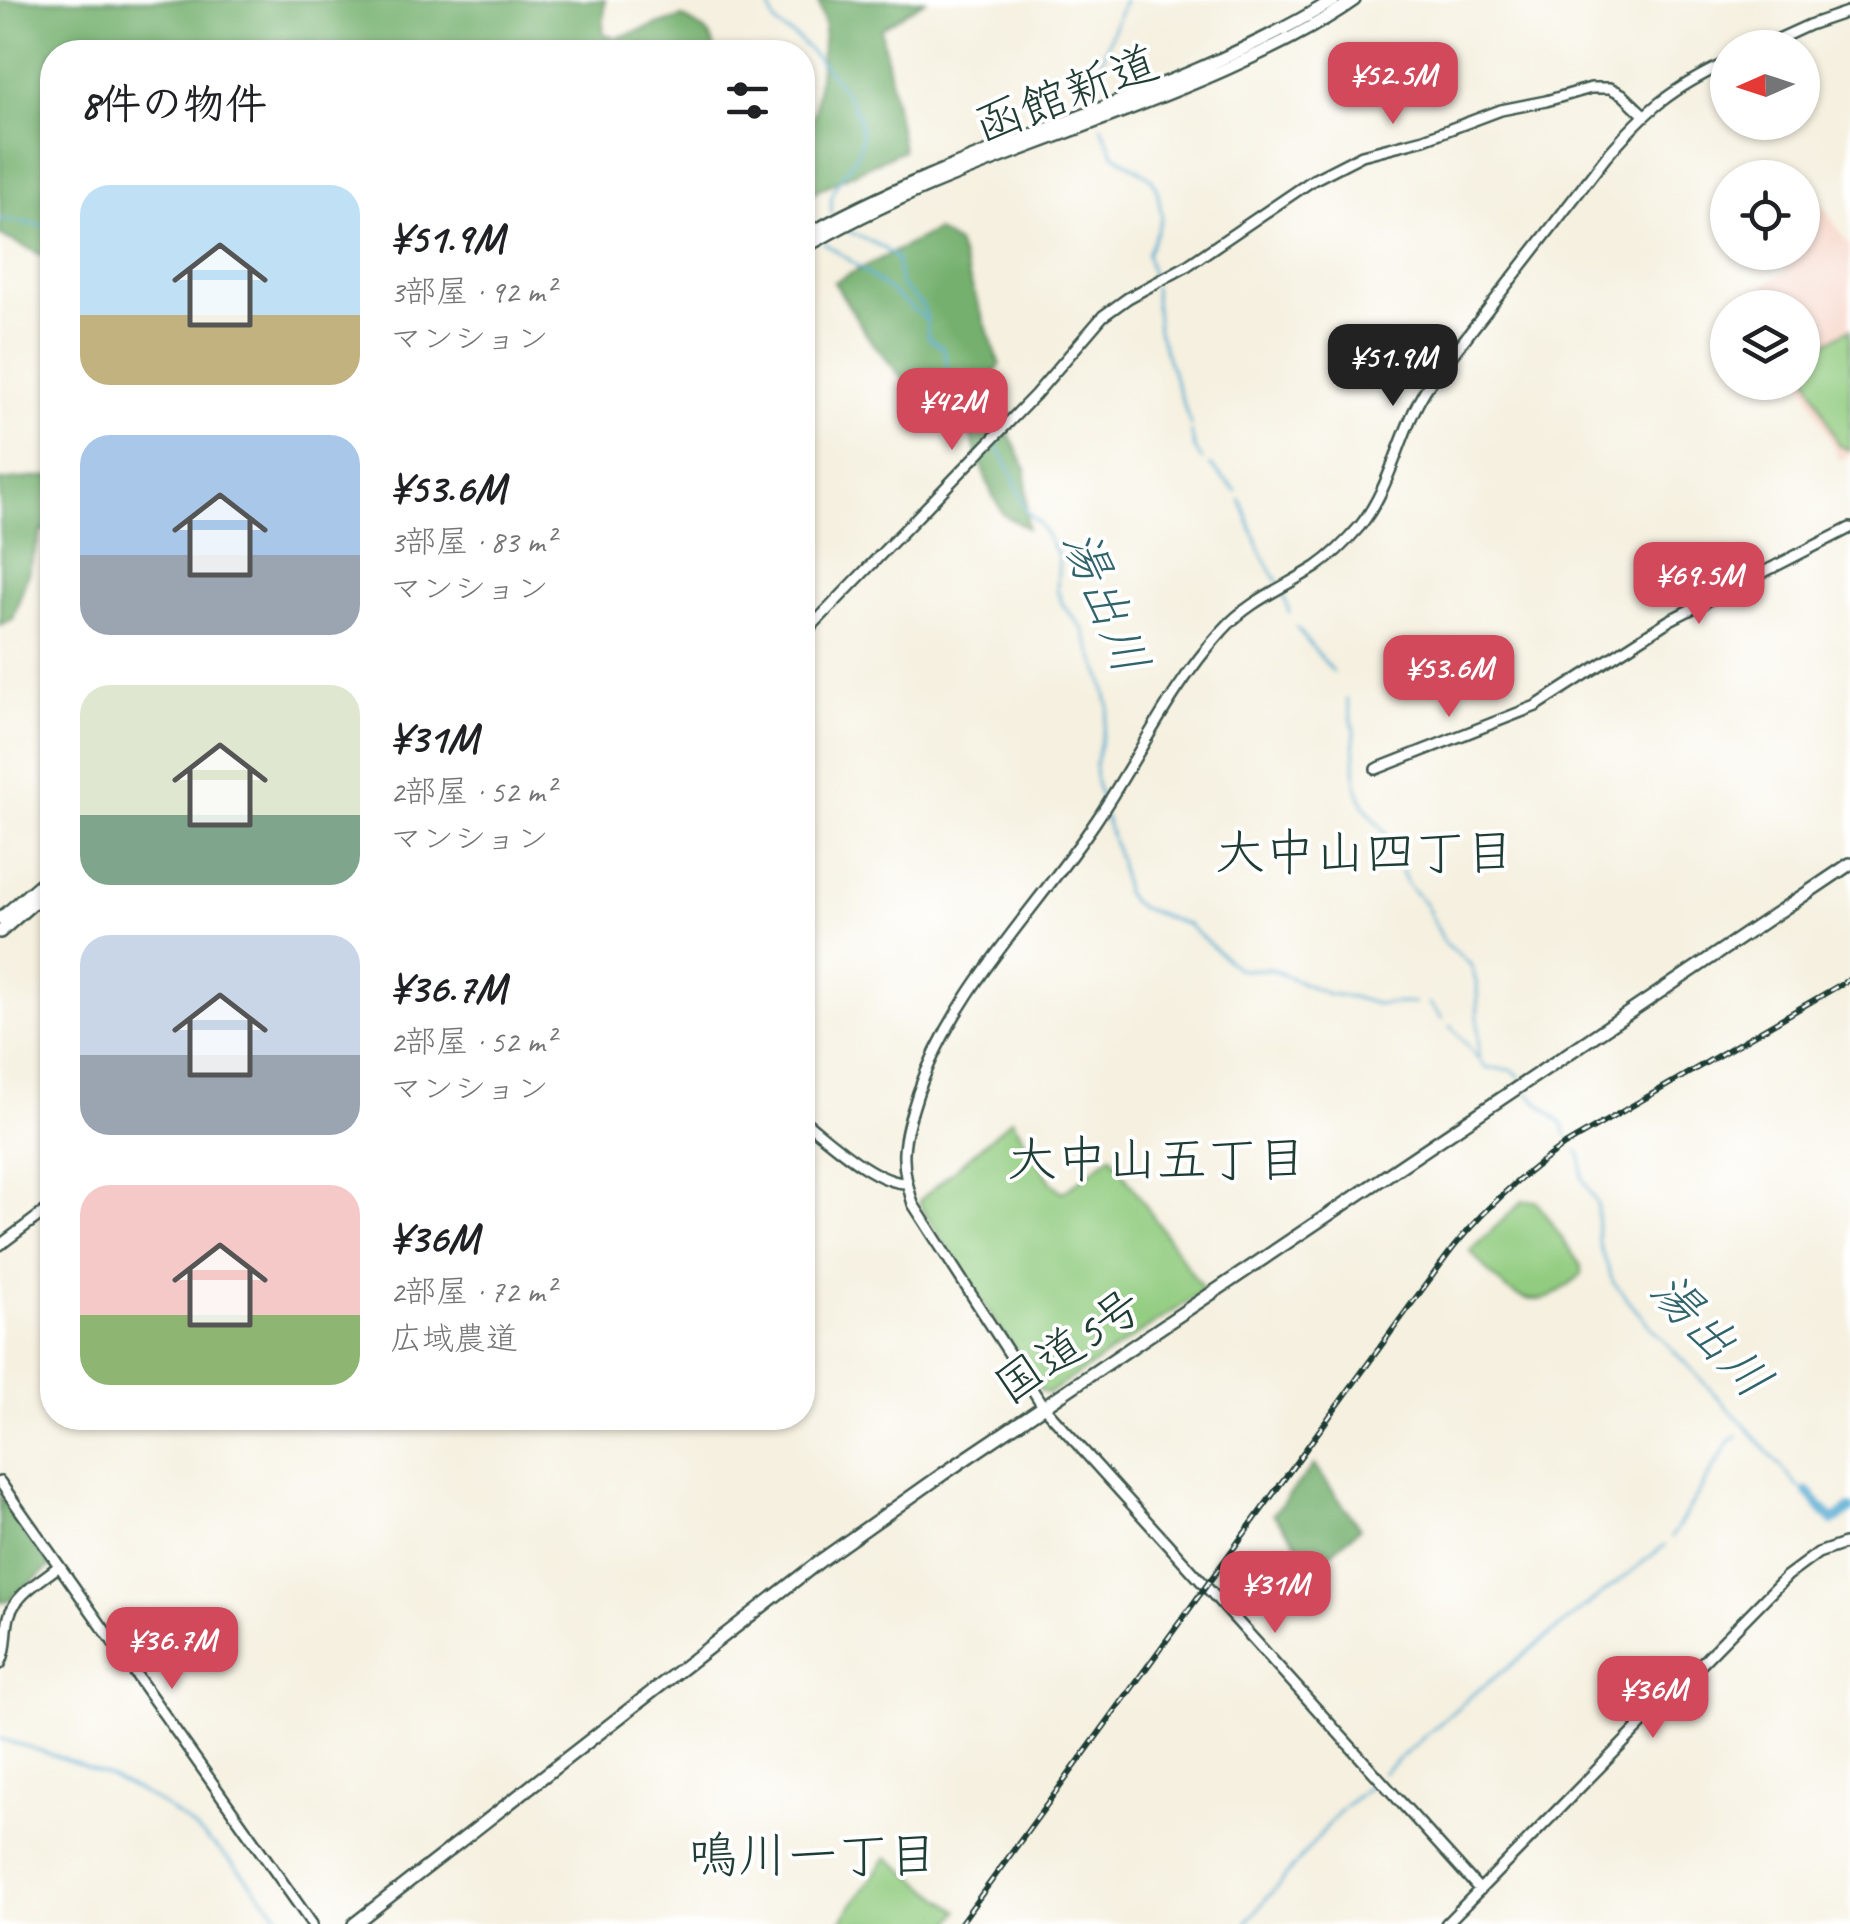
<!DOCTYPE html>
<html lang="ja">
<meta charset="utf-8">
<style>
:root{--surface:#fff;--page:#f2f2f2;--text:#202124;--muted:#757577;--accent:#d1495b}
body{margin:0;font-family:Caveat,"Klee One",sans-serif;background:var(--page);color:var(--text);height:100vh;display:flex;flex-direction:column;font-size:38px;white-space:nowrap}
*{box-sizing:border-box;margin:0}
p{font-size:32px;color:var(--muted)}
.icon{flex:none;width:55px;height:55px;fill:none;stroke:currentColor;stroke-width:2;stroke-linecap:round;stroke-linejoin:round}
.map{position:relative;flex:1;overflow:hidden}
.panel{position:absolute;left:40px;top:40px;width:775px;height:1390px;display:flex;flex-direction:column;background:var(--surface);border-radius:40px;box-shadow:0 2px 8px #0004}
.panel>*{flex:none}
.needle{width:65px;rotate:267deg}
.buttons{position:absolute;left:1710px;top:30px;display:grid;gap:20px}
.buttons a{display:grid;place-items:center;width:110px;height:110px;border-radius:50%;background:var(--surface);box-shadow:0 2px 8px #0004;font-size:50px}
.price{position:absolute;translate:-50% -85px;padding:0 22px;border-radius:20px;background:var(--accent);color:#fff;font-size:32px;line-height:65px;filter:drop-shadow(0 2px 5px #0008)}
.price::after{content:'';position:absolute;left:50%;top:60px;width:30px;height:22px;margin-left:-15px;background:inherit;clip-path:polygon(0 0,100% 0,50% 100%)}
.price.selected{background:#222;color:#fff}
ul{padding:0;list-style:none}
li{display:flex;align-items:center;gap:30px;height:250px;padding:0 40px}
li span{display:grid;place-items:center;flex:none;width:280px;height:200px;border-radius:30px;color:#555}
li>.icon{margin-inline-start:auto}
span .icon{width:120px;height:120px;fill:#fffc;stroke-width:1}
li b{font-size:42px}
h2{display:flex;justify-content:space-between;align-items:center;height:120px;padding:0 40px;font-size:42px}
.map>svg:first-child{display:block}
</style>
<div class="map">
<svg width="1850" height="1924" viewBox="0 0 1850 1924">
<rect width="100%" height="100%" fill="#fff"/>
<filter id="ink" filterUnits="userSpaceOnUse"><feTurbulence type="fractalNoise" baseFrequency=".01" numOctaves="2"/><feDisplacementMap in="SourceGraphic" scale="20" xChannelSelector="R" yChannelSelector="G"/><feConvolveMatrix kernelMatrix="1 2 1 2 8 2 1 2 1" color-interpolation-filters="sRGB"/></filter>
<filter id="wash" filterUnits="userSpaceOnUse"><feTurbulence type="fractalNoise" baseFrequency=".0048" numOctaves="4" result="noise"/><feDisplacementMap in="SourceGraphic" scale="40" xChannelSelector="R" yChannelSelector="G"/><feGaussianBlur stdDeviation="2.25" result="paint"/><feColorMatrix in="noise" values="0 0 0 0 0 0 0 0 0 0 0 0 0 0 0 0 0 1.4 0 .05"/><feComposite in="paint" operator="in"/></filter>
<g filter="url(#wash)">
<rect width="100%" height="100%" fill="#f5f0df"/>
<!-- built -->
<path fill="#f6d2c3" d="M 1813,191 L 1850,247 L 1850,455 L 1839,460 L 1803,382 L 1802,308 L 1768,307 L 1759,290 L 1785,271 L 1774,253 L 1802,252 L 1803,199 Z"/>
<!-- green -->
<path fill="#92cc80" stroke="#58845a" stroke-width="2.5" d="M 1850,329 L 1850,450 L 1838,445 L 1803,365 L 1802,357 Z
M 1012,1119 L 1051,1182 L 1062,1192 L 1070,1188 L 1111,1155 L 1204,1291 L 1049,1393 L 1040,1390 L 925,1214 L 919,1201 Z
M 1523,1201 L 1536,1201 L 1581,1266 L 1581,1275 C 1571,1282 1559,1294 1548,1298 C 1514,1309 1490,1273 1470,1251 Z
M 887,1857 L 959,1911 L 950,1924 L 839,1924 Z"/>
<!-- forest -->
<path fill="#75b06e" stroke="#4a7651" stroke-width="2.5" d="M 0,0 L 605,0 L 603,33 L 616,38 L 682,17 C 699,26 713,33 715,52 L 52,52 L 52,260 L 0,235 Z
M 816,0 L 925,0 L 881,29 L 903,150 L 812,193 L 803,195 L 803,138 L 815,111 L 825,26 L 819,3 Z
M 936,231 L 957,244 L 1000,365 L 986,386 L 1026,469 L 1027,528 L 1004,515 L 992,494 L 969,432 L 952,406 L 922,402 L 868,337 L 834,282 Z
M 52,476 L 52,532 L 42,530 L 13,619 L 0,625 L 0,481 Z
M 1314,1465 L 1360,1528 L 1316,1565 L 1273,1514 Z
M 0,1496 L 22,1530 L 51,1566 L 6,1602 L 0,1602 Z"/>
<g fill="none" stroke-linecap="round" stroke-linejoin="round">
<!-- stream -->
<path stroke="#55abd1" stroke-width="2.5" d="M 767,0 C 771,7 771,15 775,22 C 780,30 793,34 800,41 C 824,65 868,108 860,145 C 853,173 826,180 832,214
M 1096,103 L 1097,74 L 1124,0
M 1101,126 L 1114,154 L 1151,178 L 1157,190 L 1162,217 L 1147,255 L 1153,279
M 0,219 L 52,227
M 848,231 L 882,247 L 896,258 L 901,286 C 926,311 925,298 928,337 L 944,349 L 948,372 L 972,391 L 990,433
M 824,243 L 847,258 L 926,319
M 1154,287 L 1158,331 L 1191,426
M 1191,432 L 1195,449 L 1202,459
M 994,440 L 1013,476 L 1027,512 L 1039,523 L 1059,557 L 1057,590 L 1063,605 L 1083,629 L 1102,678 L 1109,707 L 1095,765 L 1096,783 L 1103,803
M 1210,465 L 1236,491
M 1240,499 L 1261,552 L 1278,583
M 1283,593 L 1289,612
M 1296,627 L 1333,672
M 1347,699 L 1354,730 L 1356,785 L 1365,807 L 1388,837 L 1407,884 L 1425,903 L 1444,942 L 1470,964 L 1473,971 L 1477,986 L 1479,1058
M 1105,816 L 1120,863 L 1125,892 L 1131,901 L 1139,907 L 1188,925 L 1235,967 L 1241,970 L 1270,969 L 1328,994 L 1352,997 L 1376,1004 L 1415,1003
M 1429,1003 L 1443,1019
M 1451,1026 L 1486,1068 L 1513,1070 L 1520,1077
M 1528,1093 L 1563,1125 L 1568,1137
M 1578,1151 L 1581,1155 L 1582,1177 L 1597,1204 L 1598,1240 L 1613,1282 L 1648,1324 L 1749,1430 L 1799,1487 L 1807,1492
M 1672,1537 L 1730,1441 L 1738,1436
M 0,1739 C 52,1753 104,1771 151,1798 C 204,1829 248,1876 286,1924
M 1383,1773 L 1472,1695 L 1665,1545
M 1247,1922 L 1340,1811 L 1377,1779"/>
<!-- river -->
<path stroke="#55abd1" stroke-width="10" d="M 1807,1492 L 1833,1521 L 1850,1509"/>
</g>
</g>
<g filter="url(#ink)">
<g fill="none" stroke-linecap="round" stroke-linejoin="round">
<!-- secondary casing -->
<g stroke="#3f584e" stroke-width="14">
<path id="secondary" d="M 1759,48 L 1809,25 L 1850,11
M 802,636 L 1035,395 L 1103,316 L 1128,298 L 1185,267 L 1313,180 L 1362,155 L 1424,139 L 1501,110 L 1546,101 L 1591,88 L 1610,88 L 1622,94 L 1644,115
M 1376,769 L 1536,706 L 1670,620 L 1850,528
M 802,1119 C 828,1139 875,1184 907,1183
M 0,1245 L 52,1206
M 0,1482 L 312,1924
M 0,1664 C 8,1648 5,1634 9,1617 C 14,1595 43,1579 59,1566
M 1480,1890 L 1043,1406 L 913,1204 C 908,1187 903,1170 904,1152 C 905,1132 912,1112 918,1093 C 954,989 1036,910 1096,821 C 1139,757 1170,688 1222,631 C 1248,601 1283,588 1316,567 C 1332,556 1347,541 1360,526 C 1392,486 1399,432 1426,389 L 1606,157 C 1647,109 1671,89 1728,62
M 1446,1924 L 1787,1576 L 1818,1553 L 1850,1542"/>
</g>
<!-- highway casing -->
<g stroke="#3f584e" stroke-width="16">
<path id="highway" d="M 802,238 C 972,141 1167,102 1334,0
M 802,249 C 934,170 1086,132 1226,69 C 1270,49 1314,28 1354,0
M 0,919 L 52,874
M 0,932 L 52,886
M 354,1924 L 820,1561 L 943,1474 L 1850,864"/>
</g>
<!-- secondary -->
<use href="#secondary" stroke="#fff" stroke-width="9"/>
<!-- highway -->
<use href="#highway" stroke="#fff" stroke-width="11"/>
<!-- rail casing -->
<g stroke="#1f3d34" stroke-width="6">
<path id="rail" d="M 960,1924 L 1415,1299 C 1428,1282 1440,1265 1453,1248 C 1484,1209 1522,1175 1563,1146 L 1850,979"/>
</g>
<!-- rail -->
<use href="#rail" stroke="#fff" stroke-width="2.5" stroke-dasharray="8" stroke-linecap="butt"/>
</g>
</g>
<g text-anchor="middle" stroke-width="8" stroke-linejoin="round" paint-order="stroke">
<!-- street labels -->
<g font-size="48" fill="#1f3d34" stroke="#fff">
<text transform="translate(1066 93) rotate(-21)" y="17">函館新道</text>
<text transform="translate(1068 1345) rotate(-34)" y="17">国道5号</text>
</g>
<!-- water labels -->
<g font-size="50" font-style="italic" fill="#32646b" stroke="#fff">
<text transform="translate(1107 601) rotate(68)" y="18">湯出川</text>
<text transform="translate(1712 1334) rotate(47)" y="18">湯出川</text>
</g>
<!-- neighbourhood labels -->
<g font-size="50" fill="#1f3d34" stroke="#fff">
<text x="1365" y="869">大中山四丁目</text>
<text x="1157" y="1176">大中山五丁目</text>
<text x="813" y="1872">鳴川一丁目</text>
</g>
</g>
</svg>
<div class="buttons">
<a><svg class="needle" viewBox="-14 -14 28 28"><path d="M0-13l5 13h-10z" fill="#e53935"/><path d="M0 13l5-13h-10z" fill="#757577"/></svg></a>
<a><svg class="icon" aria-label="locate" viewBox="0 0 24 24"><circle cx="12" cy="12" r="6"/><path d="M12 2v4M12 18v4M2 12h4M18 12h4"/></svg></a>
<a><svg class="icon" aria-label="layers" viewBox="0 0 24 24"><path d="M12 4l9 5-9 5-9-5zM3 14l9 5 9-5"/></svg></a>
</div>
<b class="price" style="left:1393px;top:127px">¥52.5M</b>
<b class="price selected" style="left:1393px;top:409px">¥51.9M</b>
<b class="price" style="left:952px;top:453px">¥42M</b>
<b class="price" style="left:1699px;top:627px">¥69.5M</b>
<b class="price" style="left:1449px;top:720px">¥53.6M</b>
<b class="price" style="left:1275px;top:1636px">¥31M</b>
<b class="price" style="left:172px;top:1692px">¥36.7M</b>
<b class="price" style="left:1653px;top:1741px">¥36M</b>
<section class="panel">
<h2>8件の物件<svg class="icon" aria-label="filters" viewBox="0 0 24 24"><path d="M4 7h16M4 17h16"/><circle cx="9" cy="7" r="2"/><circle cx="15" cy="17" r="2"/></svg></h2>
<ul>
<li><span style="background:linear-gradient(#bfe0f5 65%,#c2b280 0)"><svg class="icon" aria-label="home" viewBox="0 0 24 24"><path d="M3 11l9-7 9 7M6 9v11h12V9"/></svg></span><div><b>¥51.9M</b><p>3部屋 · 92 m²</p><p>マンション</p></div></li>
<li><span style="background:linear-gradient(#a9c7e8 60%,#9aa5b1 0)"><svg class="icon" aria-label="home" viewBox="0 0 24 24"><path d="M3 11l9-7 9 7M6 9v11h12V9"/></svg></span><div><b>¥53.6M</b><p>3部屋 · 83 m²</p><p>マンション</p></div></li>
<li><span style="background:linear-gradient(#dfe7d0 65%,#7fa58c 0)"><svg class="icon" aria-label="home" viewBox="0 0 24 24"><path d="M3 11l9-7 9 7M6 9v11h12V9"/></svg></span><div><b>¥31M</b><p>2部屋 · 52 m²</p><p>マンション</p></div></li>
<li><span style="background:linear-gradient(#c9d6e8 60%,#9aa5b1 0)"><svg class="icon" aria-label="home" viewBox="0 0 24 24"><path d="M3 11l9-7 9 7M6 9v11h12V9"/></svg></span><div><b>¥36.7M</b><p>2部屋 · 52 m²</p><p>マンション</p></div></li>
<li><span style="background:linear-gradient(#f6c9c9 65%,#8fb573 0)"><svg class="icon" aria-label="home" viewBox="0 0 24 24"><path d="M3 11l9-7 9 7M6 9v11h12V9"/></svg></span><div><b>¥36M</b><p>2部屋 · 72 m²</p><p>広域農道</p></div></li>
</ul>
</section>
</div>
